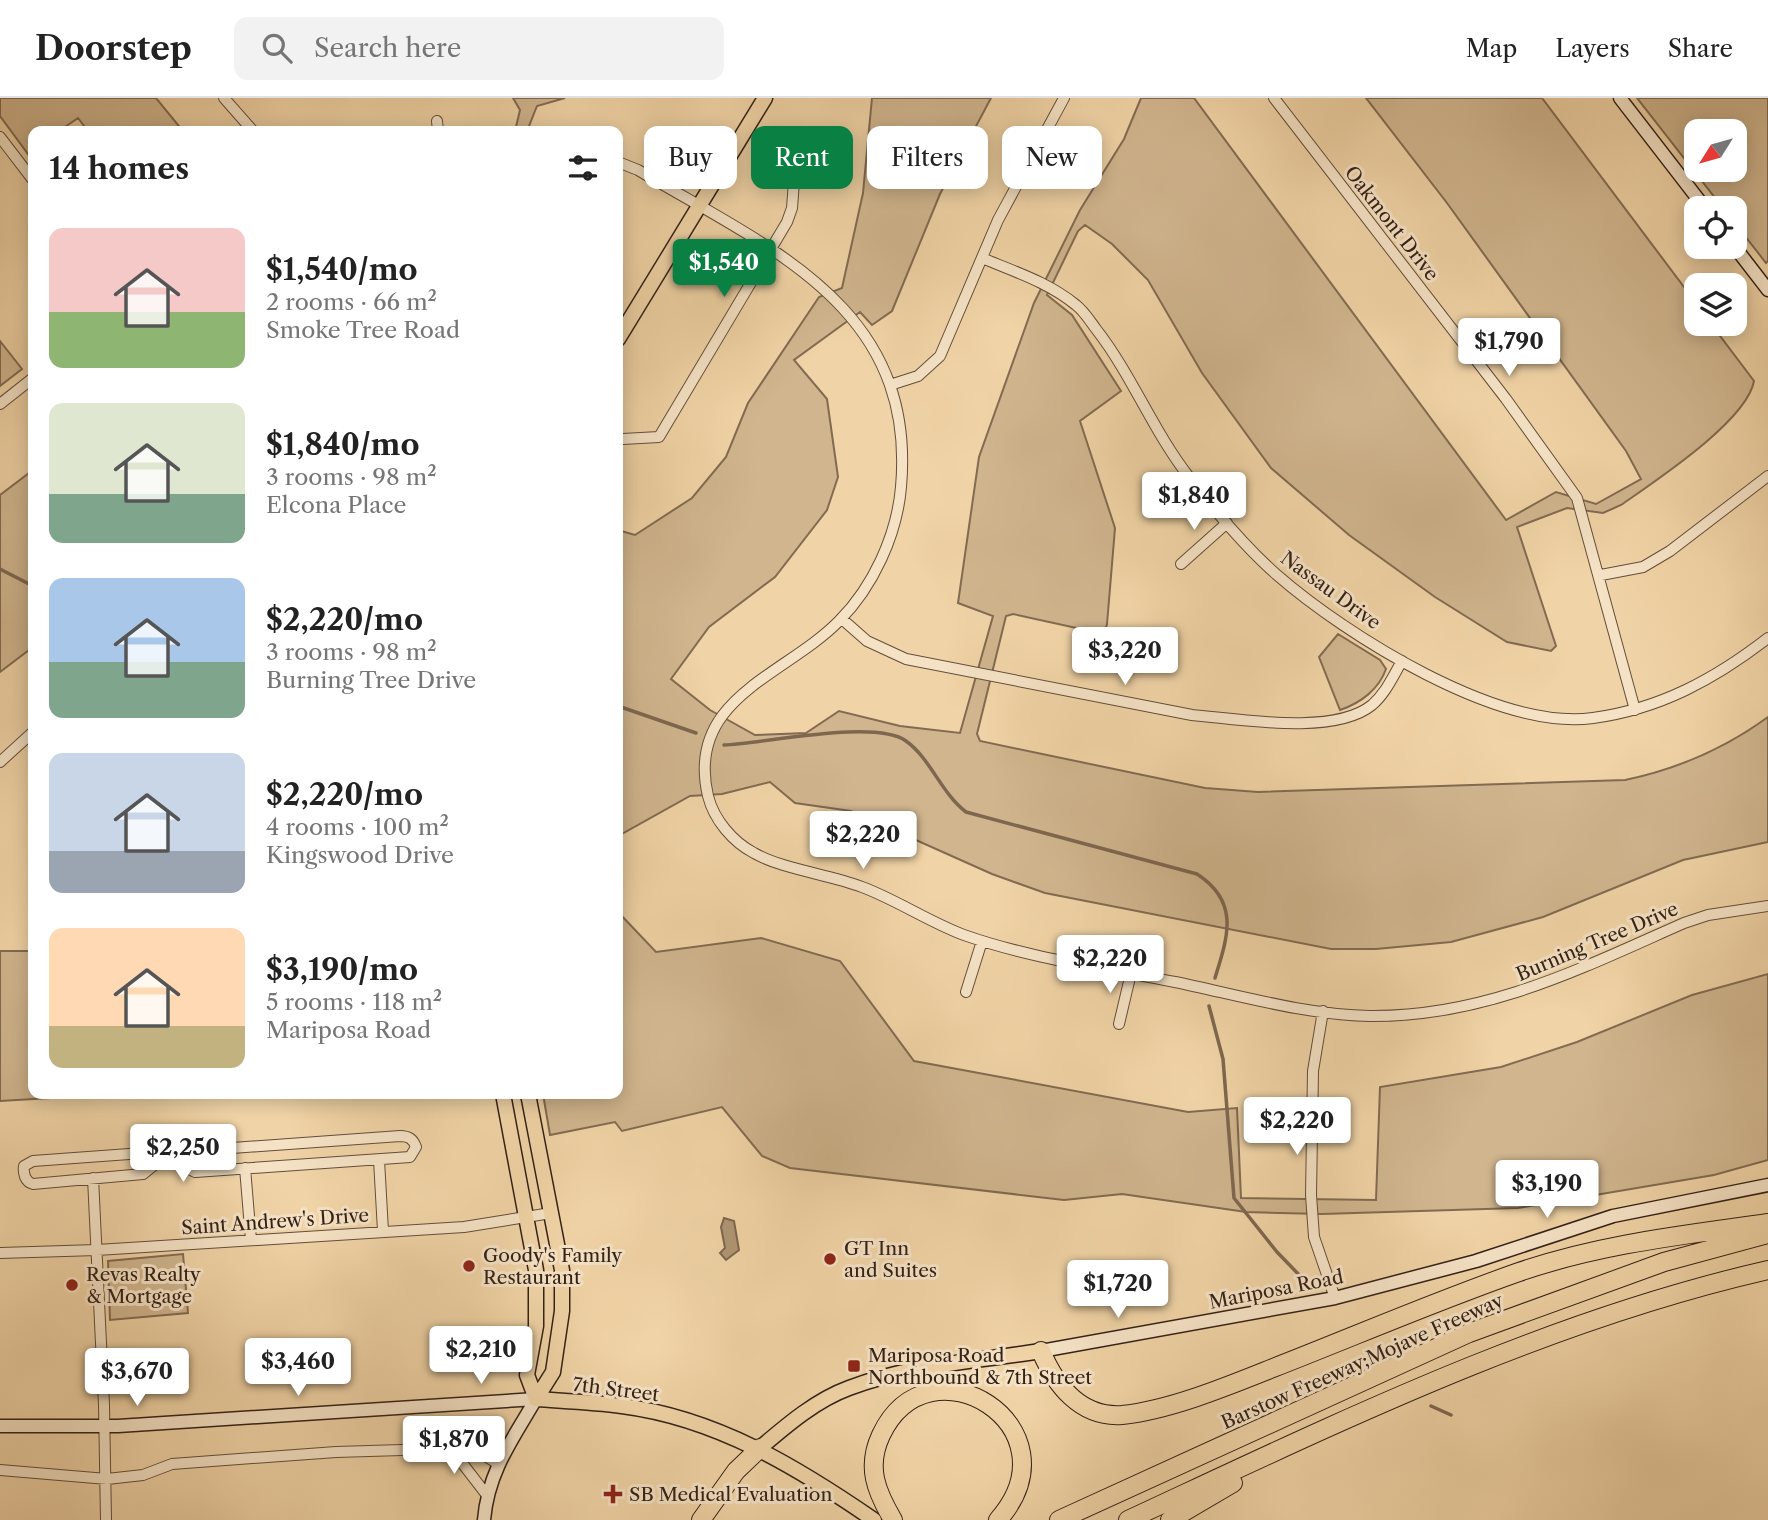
<!DOCTYPE html>
<meta charset="utf-8">
<style>
:root{--surface:#fff;--page:#f2f2f2;--text:#222;--muted:#767676;--line:#e0e0e0;--accent:#0b8043}
body{margin:0;font-family:"Libre Caslon Text",serif;background:var(--page);color:var(--text);height:100vh;display:flex;flex-direction:column;font-size:26px;white-space:nowrap}
*{box-sizing:border-box;margin:0}
p{font-size:23px;color:var(--muted)}
.icon{flex:none;width:38px;height:38px;fill:none;stroke:currentColor;stroke-width:2;stroke-linecap:round;stroke-linejoin:round}
.map{position:relative;flex:1;overflow:hidden}
.panel{position:absolute;left:28px;top:28px;width:595px;height:973px;display:flex;flex-direction:column;background:var(--surface);border-radius:14px;box-shadow:0 4px 18px #0003}
.panel>*{flex:none}
.hud{position:absolute;left:644px;top:28px;width:665px;height:63px;display:flex;gap:14px}
.needle{width:46px;rotate:233deg}
.controls{position:absolute;left:1684px;top:21px;display:grid;gap:14px}
.controls a{display:grid;place-items:center;width:63px;height:63px;border-radius:14px;background:var(--surface);box-shadow:0 4px 18px #0003;font-size:35px}
.price{position:absolute;translate:-50% -60px;padding:0 16px;border-radius:7px;background:#fff;color:#222;font-size:23px;line-height:46px;filter:drop-shadow(0 2px 4px #0008)}
.price::after{content:'';position:absolute;left:50%;top:42px;width:21px;height:16px;margin-left:-10px;background:inherit;clip-path:polygon(0 0,100% 0,50% 100%)}
.price.on{background:var(--accent);color:#fff}
ul{padding:0;list-style:none}
li{display:flex;align-items:center;gap:21px;height:175px;padding:0 21px}
li span{display:grid;place-items:center;flex:none;width:196px;height:140px;border-radius:14px;color:#555}
li>.icon{margin-inline-start:auto}
span .icon{width:84px;height:84px;fill:#fffc;stroke-width:1}
li b{font-size:30px}
h2{display:flex;justify-content:space-between;align-items:center;height:84px;padding:0 21px;font-size:30px}
.chip{padding:0 24px;border-radius:14px;background:var(--surface);box-shadow:0 4px 18px #0003;font-size:24px;line-height:63px}
.chip.on{background:var(--accent);color:#fff}
header{display:flex;align-items:center;gap:42px;box-sizing:border-box;height:98px;padding:0 35px;background:var(--surface);border-bottom:2px solid var(--line)}
header strong{font-size:33px}
nav{display:flex;gap:38px;margin-inline-start:auto;font-size:24px}
.search{width:490px;height:63px;background:var(--page);display:flex;align-items:center;gap:18px;box-sizing:border-box;padding:0 24px;border-radius:14px;color:var(--muted);font-size:26px}
.map>svg:first-child{display:block}
</style>
<header>
<strong>Doorstep</strong>
<div class="search"><svg class="icon" aria-label="search" viewBox="0 0 24 24"><circle cx="10" cy="10" r="6"/><path d="M15 15l6 6"/></svg>Search here</div>
<nav><a>Map</a><a>Layers</a><a>Share</a></nav>
</header>
<div class="map">
<svg width="1768" height="1422" viewBox="0 0 1768 1422">
<rect width="100%" height="100%" fill="#f0d3a6"/>
<filter id="stains"><feTurbulence type="fractalNoise" baseFrequency=".00286" numOctaves="4"/><feColorMatrix values="0 0 0 0 .2 0 0 0 0 .09 0 0 0 0 .02 0 0 0 .5 -.17"/></filter>
<radialGradient id="worn" r=".72"><stop offset=".6" stop-color="#630" stop-opacity="0"/><stop offset="1" stop-color="#630" stop-opacity=".3"/></radialGradient>
<!-- green -->
<path fill="#d0b58e" stroke="#826b52" stroke-width="2" fill-rule="evenodd" d="M 0,0 L 156,0 L 183,33 L 88,33 L 78,20 L 59,33 L 33,33 L 33,52 L 28,56 L 0,18 Z
M 513,0 L 565,0 L 537,8 L 527,33 L 515,33 L 520,12 Z
M 872,0 L 991,0 L 940,96 L 892,213 L 872,227 L 860,214 L 794,262 L 827,301 L 838,379 L 827,412 L 775,479 L 709,529 L 671,581 L 710,612 L 755,637 L 806,635 L 839,613 L 900,628 L 960,635 L 993,518 L 958,505 L 979,359 L 1034,205 L 1080,112 L 1124,41 L 1141,0 L 1194,0 L 1506,422 L 1556,394 L 1596,406 L 1641,381 L 1626,353 L 1447,105 L 1366,0 L 1542,0 L 1696,205 L 1696,226 L 1711,226 L 1754,283 C 1747,323 1655,383 1621,407 L 1603,415 L 1567,410 L 1517,429 L 1556,548 L 1551,553 L 1507,544 L 1435,499 L 1349,437 L 1271,370 L 1202,275 L 1148,182 L 1112,146 L 1085,127 L 1078,133 L 1047,197 L 1072,217 L 1121,293 L 1080,323 L 1115,430 L 1107,526 L 1104,536 L 1013,516 L 1006,518 L 977,636 L 980,643 L 1205,690 L 1258,694 L 1625,682 C 1678,671 1724,651 1768,619 L 1768,744 L 1683,762 L 1543,819 L 1451,844 L 1376,851 L 1331,851 L 1045,795 L 992,776 L 851,713 L 795,705 L 770,684 L 722,696 L 690,698 L 618,738 L 618,432 L 635,437 L 692,400 L 726,359 L 748,305 L 819,199 L 842,190 L 863,95 Z
M 1637,0 L 1768,0 L 1768,163 L 1766,165 L 1734,124 L 1734,110 L 1723,110 ZM 1696,33 L 1734,33 L 1734,72 L 1696,72 Z
M 0,243 L 22,271 L 0,288 Z
M 33,372 L 33,549 L 0,574 L 0,397 Z
M 1338,536 L 1380,562 L 1386,571 C 1379,591 1361,605 1340,612 L 1319,559 Z
M 618,814 L 656,854 L 761,840 L 840,863 L 914,963 L 1188,1014 L 1237,1010 L 1241,1100 L 1376,1102 L 1380,989 L 1501,969 L 1577,944 L 1692,897 L 1768,876 L 1768,1062 L 1714,1077 L 1518,1110 L 1322,1116 L 1246,1114 L 1122,1096 L 1064,1102 L 790,1070 L 762,1058 L 722,1009 L 622,1033 L 615,1024 L 550,1037 L 543,996 L 618,996 Z
M 0,853 L 33,853 L 33,996 L 119,996 L 0,1003 Z
M 183,1156 L 188,1215 L 110,1222 L 108,1163 Z"/>
<!-- water -->
<path fill="#b09675" stroke="#7e674f" stroke-width="2" d="M 724,1120 L 734,1123 L 739,1152 L 726,1162 L 720,1155 L 725,1150 L 721,1129 Z"/>
<g fill="none" stroke-linecap="round" stroke-linejoin="round">
<!-- stream -->
<path stroke="#7e674f" stroke-width="3.5" d="M 0,471 L 33,488
M 618,608 L 696,635
M 724,647 C 766,645 876,621 906,643 C 931,661 941,695 966,714 L 1197,776 C 1240,804 1228,838 1215,880
M 1209,908 L 1223,961 L 1234,1100 L 1277,1154 L 1306,1184
M 1431,1308 L 1451,1317"/>
<!-- street casing -->
<g stroke="#624e3b" stroke-width="12">
<path id="street" d="M 224,0 L 253,33
M 1274,0 L 1506,301 L 1577,400 L 1635,612
M 437,23 L 438,33
M 0,39 L 33,82
M 618,64 L 638,72 C 768,150 917,208 901,389 C 897,437 873,489 839,523 C 785,578 685,600 708,698 C 714,722 733,744 754,755 C 784,772 829,776 862,789 C 897,802 929,824 964,837 C 1032,861 1105,870 1175,884 C 1238,897 1306,917 1370,918 C 1486,919 1582,870 1684,825 L 1708,817 L 1768,808
M 982,160 C 1015,174 1048,184 1076,207 C 1084,213 1090,223 1096,231 C 1132,277 1153,333 1189,379 C 1215,413 1244,448 1277,477 C 1346,537 1498,633 1593,620 C 1660,611 1715,581 1768,540
M 890,287 L 918,278 L 940,258 L 998,122 L 1064,0
M 0,306 L 33,280
M 623,341 L 659,339 L 787,124 L 792,110 L 797,44
M 1181,466 L 1227,425
M 1601,477 L 1643,469 L 1670,453 L 1768,378
M 842,521 L 867,543 L 906,561 L 1192,617 C 1239,621 1334,638 1372,607 C 1386,595 1393,578 1402,563
M 0,664 L 33,634
M 966,894 L 982,843
M 1323,913 L 1313,973 L 1311,1097 L 1314,1139 L 1335,1200
M 1119,926 L 1131,875
M 400,1038 C 409,1038 413,1041 416,1049 L 410,1059 L 195,1074 L 187,1070 L 182,1063 L 184,1057 L 191,1053 Z
M 143,1055 L 152,1060 L 153,1068 L 143,1076 L 33,1086 C 25,1084 23,1075 24,1068 L 33,1063 Z
M 379,1062 L 383,1133
M 245,1070 L 251,1142
M 93,1080 L 104,1307 L 106,1422
M 0,1155 L 97,1152 L 464,1129 L 551,1115
M 435,1351 L 440,1345 C 464,1344 478,1353 498,1366
M 435,1351 L 459,1361 L 486,1396
M 0,1372 L 107,1381 L 143,1377 L 172,1366 L 336,1354 L 435,1351"/>
</g>
<!-- secondary casing -->
<g stroke="#332117" stroke-width="15">
<path id="secondary" d="M 1620,0 L 1705,110
M 1734,148 L 1768,192
M 1041,1253 L 1335,1200 L 1476,1163 L 1613,1118 L 1768,1087
M 0,1328 L 118,1328 L 536,1301
M 484,1422 C 488,1374 512,1342 536,1301"/>
</g>
<!-- primary casing -->
<g stroke="#332117" stroke-width="17">
<path id="primary" d="M 618,241 L 765,0
M 503,996 L 536,1172 L 536,1228 L 527,1277 L 536,1301
M 528,996 L 562,1172 L 562,1213 L 553,1274 L 536,1301
M 536,1301 C 564,1303 593,1304 622,1308 C 716,1320 797,1369 874,1422
M 760,1350 C 787,1327 816,1302 849,1290 C 909,1267 978,1263 1041,1253"/>
</g>
<!-- highway casing -->
<g stroke="#332117" stroke-width="20">
<path id="highway" d="M 1041,1253 C 1055,1286 1080,1320 1122,1317 C 1170,1312 1228,1288 1273,1270 C 1355,1238 1436,1203 1519,1174 C 1600,1146 1684,1137 1768,1125
M 701,1422 L 736,1373 L 760,1350
M 893,1422 C 876,1393 866,1369 881,1337 C 929,1235 1080,1329 998,1422
M 1059,1422 L 1469,1235 L 1664,1164 L 1768,1136
M 1128,1422 C 1335,1326 1544,1223 1768,1172
M 1170,1422 L 1233,1385"/>
</g>
<!-- street -->
<use href="#street" stroke="#f5e2c5" stroke-width="10"/>
<!-- secondary -->
<use href="#secondary" stroke="#f5e2c5" stroke-width="12"/>
<!-- primary -->
<use href="#primary" stroke="#f0d3a6" stroke-width="14"/>
<!-- highway -->
<use href="#highway" stroke="#f0d3a6" stroke-width="18"/>
</g>
<!-- markers -->
<g fill="#8f2418" stroke="#f5e2c5" stroke-width="2.5">
<circle cx="830" cy="1161" r="7"/>
<circle cx="469" cy="1168" r="7"/>
<circle cx="72" cy="1187" r="7"/>
<rect x="847" y="1261" width="14" height="14" rx="3.5"/>
<path d="M609.5 1385.5h7v7h7v7h-7v7h-7v-7h-7v-7h7z"/>
</g>
<g text-anchor="middle" stroke-width="6" stroke-linejoin="round" paint-order="stroke">
<!-- street labels -->
<g font-size="19" fill="#332117" stroke="#f5e2c5">
<text transform="translate(1392 125) rotate(52)" y="7">Oakmont Drive</text>
<text transform="translate(1331 492) rotate(36)" y="7">Nassau Drive</text>
<text transform="translate(1597 843) rotate(-23)" y="7">Burning Tree Drive</text>
<text transform="translate(275 1123) rotate(-4)" y="7">Saint Andrew's Drive</text>
<text transform="translate(1276 1191) rotate(-11)" y="7">Mariposa Road</text>
<text transform="translate(1362 1263) rotate(-24)" y="7">Barstow Freeway;Mojave Freeway</text>
<text transform="translate(616 1291) rotate(7)" y="7">7th Street</text>
</g>
<!-- poi labels -->
<g font-size="19" fill="#332117" stroke="#f5e2c5" text-anchor="start">
<text x="844" y="1157">GT Inn<tspan x="844" dy="22">and Suites</tspan></text>
<text x="483" y="1164">Goody's Family<tspan x="483" dy="22">Restaurant</tspan></text>
<text x="86" y="1183">Revas Realty<tspan x="86" dy="22">&amp; Mortgage</tspan></text>
<text x="868" y="1264">Mariposa Road<tspan x="868" dy="22">Northbound &amp; 7th Street</tspan></text>
<text x="629" y="1403">SB Medical Evaluation</text>
</g>
</g>
<rect width="100%" height="100%" filter="url(#stains)"/>
<rect width="100%" height="100%" fill="url(#worn)"/>
</svg>
<div class="controls">
<a><svg class="needle" viewBox="-14 -14 28 28"><path d="M0-13l5 13h-10z" fill="#e53935"/><path d="M0 13l5-13h-10z" fill="#767676"/></svg></a>
<a><svg class="icon" aria-label="locate" viewBox="0 0 24 24"><circle cx="12" cy="12" r="6"/><path d="M12 2v4M12 18v4M2 12h4M18 12h4"/></svg></a>
<a><svg class="icon" aria-label="layers" viewBox="0 0 24 24"><path d="M12 4l9 5-9 5-9-5zM3 14l9 5 9-5"/></svg></a>
</div>
<b class="price on" style="left:724px;top:201px">$1,540</b>
<b class="price" style="left:1509px;top:280px">$1,790</b>
<b class="price" style="left:1194px;top:434px">$1,840</b>
<b class="price" style="left:1125px;top:589px">$3,220</b>
<b class="price" style="left:863px;top:773px">$2,220</b>
<b class="price" style="left:1110px;top:897px">$2,220</b>
<b class="price" style="left:1297px;top:1059px">$2,220</b>
<b class="price" style="left:183px;top:1086px">$2,250</b>
<b class="price" style="left:1547px;top:1122px">$3,190</b>
<b class="price" style="left:1118px;top:1222px">$1,720</b>
<b class="price" style="left:481px;top:1288px">$2,210</b>
<b class="price" style="left:298px;top:1300px">$3,460</b>
<b class="price" style="left:137px;top:1310px">$3,670</b>
<b class="price" style="left:454px;top:1378px">$1,870</b>
<div class="hud">
<a class="chip">Buy</a>
<a class="chip on">Rent</a>
<a class="chip">Filters</a>
<a class="chip">New</a>
</div>
<section class="panel">
<h2>14 homes<svg class="icon" aria-label="filters" viewBox="0 0 24 24"><path d="M4 7h16M4 17h16"/><circle cx="9" cy="7" r="2"/><circle cx="15" cy="17" r="2"/></svg></h2>
<ul>
<li><span style="background:linear-gradient(#f6c9c9 60%,#8fb573 0)"><svg class="icon" aria-label="home" viewBox="0 0 24 24"><path d="M3 11l9-7 9 7M6 9v11h12V9"/></svg></span><div><b>$1,540/mo</b><p>2 rooms · 66 m²</p><p>Smoke Tree Road</p></div></li>
<li><span style="background:linear-gradient(#dfe7d0 65%,#7fa58c 0)"><svg class="icon" aria-label="home" viewBox="0 0 24 24"><path d="M3 11l9-7 9 7M6 9v11h12V9"/></svg></span><div><b>$1,840/mo</b><p>3 rooms · 98 m²</p><p>Elcona Place</p></div></li>
<li><span style="background:linear-gradient(#a9c7e8 60%,#7fa58c 0)"><svg class="icon" aria-label="home" viewBox="0 0 24 24"><path d="M3 11l9-7 9 7M6 9v11h12V9"/></svg></span><div><b>$2,220/mo</b><p>3 rooms · 98 m²</p><p>Burning Tree Drive</p></div></li>
<li><span style="background:linear-gradient(#c9d6e8 70%,#9aa5b1 0)"><svg class="icon" aria-label="home" viewBox="0 0 24 24"><path d="M3 11l9-7 9 7M6 9v11h12V9"/></svg></span><div><b>$2,220/mo</b><p>4 rooms · 100 m²</p><p>Kingswood Drive</p></div></li>
<li><span style="background:linear-gradient(#ffd9b3 70%,#c2b280 0)"><svg class="icon" aria-label="home" viewBox="0 0 24 24"><path d="M3 11l9-7 9 7M6 9v11h12V9"/></svg></span><div><b>$3,190/mo</b><p>5 rooms · 118 m²</p><p>Mariposa Road</p></div></li>
</ul>
</section>
</div>
